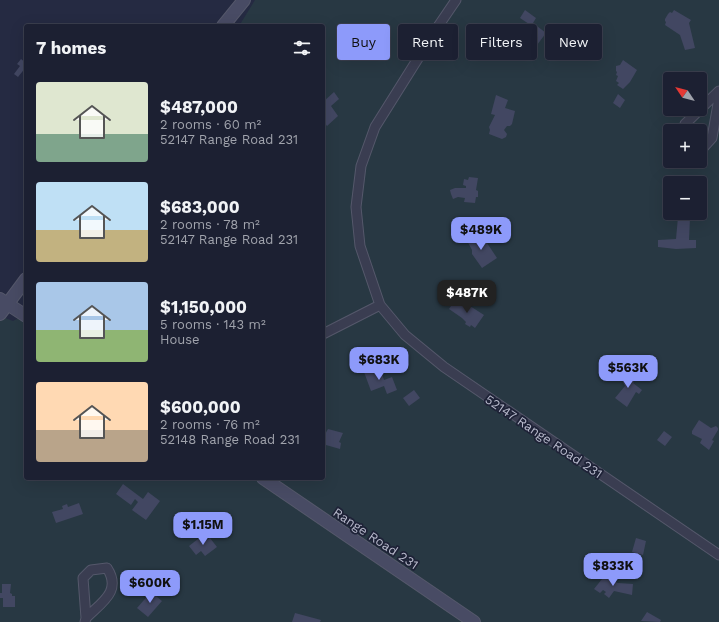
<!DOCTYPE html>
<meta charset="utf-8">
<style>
:root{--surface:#1c2032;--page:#25283a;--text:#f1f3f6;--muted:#a0a3ac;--line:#3a3e4d;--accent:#8d9afa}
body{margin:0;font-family:"Work Sans",sans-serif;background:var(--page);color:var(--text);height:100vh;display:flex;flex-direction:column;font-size:15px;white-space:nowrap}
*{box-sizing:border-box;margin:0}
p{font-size:13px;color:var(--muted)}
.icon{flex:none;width:22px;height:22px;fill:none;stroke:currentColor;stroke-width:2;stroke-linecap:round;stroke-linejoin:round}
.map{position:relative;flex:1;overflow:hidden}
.sheet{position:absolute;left:24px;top:24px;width:301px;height:456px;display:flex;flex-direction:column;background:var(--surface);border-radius:4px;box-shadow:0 4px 16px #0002,0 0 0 1px var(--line)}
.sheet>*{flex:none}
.hud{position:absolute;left:337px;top:24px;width:322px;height:36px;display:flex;gap:8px}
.needle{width:26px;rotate:305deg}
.buttons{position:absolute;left:663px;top:72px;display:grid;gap:8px}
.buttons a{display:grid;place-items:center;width:44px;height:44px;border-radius:4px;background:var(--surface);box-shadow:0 4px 16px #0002,0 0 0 1px var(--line);font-size:20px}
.price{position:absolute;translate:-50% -34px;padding:0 9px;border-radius:8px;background:var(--accent);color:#111;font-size:13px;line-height:26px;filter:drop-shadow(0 1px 2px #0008)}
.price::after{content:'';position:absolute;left:50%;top:24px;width:12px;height:9px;margin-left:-6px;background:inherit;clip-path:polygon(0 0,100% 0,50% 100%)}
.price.active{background:#222;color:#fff}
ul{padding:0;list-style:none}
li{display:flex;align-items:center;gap:12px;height:100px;padding:0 12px}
li span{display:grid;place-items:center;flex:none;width:112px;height:80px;border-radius:4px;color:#555}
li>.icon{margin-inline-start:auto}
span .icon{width:48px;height:48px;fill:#fffc;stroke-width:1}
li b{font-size:17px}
h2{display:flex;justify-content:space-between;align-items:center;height:48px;padding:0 12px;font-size:17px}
.pill{padding:0 14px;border-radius:4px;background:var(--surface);box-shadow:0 4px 16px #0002,0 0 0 1px var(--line);font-size:14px;line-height:36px}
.pill.active{background:var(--accent);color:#111}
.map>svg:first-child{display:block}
</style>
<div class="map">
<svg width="719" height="622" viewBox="0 0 719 622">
<rect width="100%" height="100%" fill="#252a42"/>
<!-- green -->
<path fill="#283843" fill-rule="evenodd" d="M 255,0 L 719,0 L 719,622 L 0,622 L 0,316 L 13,321 L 26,314 L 26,478 L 323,478 L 323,26 L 239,26 ZM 670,79 L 700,79 L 700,109 L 670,109 ZM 670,131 L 700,131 L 700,161 L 670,161 ZM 670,183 L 700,183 L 700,213 L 670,213 Z"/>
<!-- building -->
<path fill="#424762" d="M 525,10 L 536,18 L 533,23 L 546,33 L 537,45 L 520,35 L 529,24 L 520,18 Z
M 674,10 L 691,20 L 689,23 L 695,48 L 685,50 L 680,35 L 665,25 L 666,22 L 665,21 L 665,19 L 668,14 L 670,12 L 672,13 Z
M 386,30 L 391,37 L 381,44 L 382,47 L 366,57 L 361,48 L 370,42 L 367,36 L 372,33 L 376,37 Z
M 21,59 L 26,63 L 26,67 L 18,77 L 14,74 L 20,66 L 17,64 Z
M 623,60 L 637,70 L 630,82 L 623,89 L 617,85 L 619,83 L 616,81 L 618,76 L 616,75 L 617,72 L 616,71 L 616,66 L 620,65 Z
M 334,92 L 339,99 L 331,106 L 338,116 L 327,126 L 323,121 L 323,102 Z
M 618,94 L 625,100 L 620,108 L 613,103 Z
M 496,95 L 508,100 L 505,108 L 515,111 L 512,124 L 510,126 L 507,126 L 504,130 L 507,134 L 506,137 L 502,139 L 489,134 L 490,130 L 489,127 L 495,115 L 491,114 Z
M 469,177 L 478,178 L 476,190 L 478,191 L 478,197 L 476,197 L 475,203 L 464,202 L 465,198 L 458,197 L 453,199 L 451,194 L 450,190 L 455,188 L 466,188 L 466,186 L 463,185 L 464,179 L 468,180 Z
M 678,217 L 690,218 L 689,240 L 696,240 L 696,248 L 676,249 L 658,247 L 658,240 L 676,239 Z
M 473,234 L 480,244 L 485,240 L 497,258 L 482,268 L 472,254 L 472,250 L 466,239 Z
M 455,300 L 469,309 L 470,306 L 484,315 L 475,328 L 471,325 L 470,327 L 465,324 L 466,322 L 462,318 L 449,309 Z
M 378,367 L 380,374 L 382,374 L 384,380 L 392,377 L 397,390 L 387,394 L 384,386 L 371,391 L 364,372 Z
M 628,370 L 634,382 L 633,383 L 642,390 L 639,394 L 636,392 L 627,407 L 615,398 L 625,386 L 619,375 Z
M 414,390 L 420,398 L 409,406 L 403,398 Z
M 699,420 L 711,428 L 716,426 L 718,428 L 718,430 L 712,440 L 714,441 L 709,450 L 700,443 L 702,439 L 692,434 L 692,431 Z
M 328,429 L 343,433 L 339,442 L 341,443 L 340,449 L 326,445 L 325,447 L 323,446 L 323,436 L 324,436 Z
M 664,431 L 672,437 L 665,446 L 657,440 Z
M 123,484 L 143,499 L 148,492 L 160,501 L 146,520 L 132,510 L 138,502 L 135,499 L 131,505 L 116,494 Z
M 79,503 L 83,514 L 56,523 L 52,512 L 63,509 L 62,506 L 67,504 L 68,507 Z
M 203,535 L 207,540 L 210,538 L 217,547 L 205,556 L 201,551 L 196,555 L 189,546 Z
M 636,538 L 646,541 L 643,555 L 632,552 Z
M 606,574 L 614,579 L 613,581 L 618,583 L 633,584 L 632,595 L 614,591 L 609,598 L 604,594 L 606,592 L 603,590 L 600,593 L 594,589 Z
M 2,584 L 11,584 L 10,593 L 12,594 L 12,596 L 15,596 L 15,607 L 3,607 L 3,598 L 0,598 L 0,593 L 2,593 Z
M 151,592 L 162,601 L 148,617 L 137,608 Z
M 647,612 L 661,620 L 660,622 L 641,621 Z
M 295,613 L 321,620 L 320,622 L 292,622 Z"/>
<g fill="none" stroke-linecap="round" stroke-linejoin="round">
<!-- street casing -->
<g stroke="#55586b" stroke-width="11">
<path id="street" d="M 456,0 L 439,25 L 375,127 L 361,166 L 356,207 L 360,246 L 380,305 L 405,335 L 444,367 L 719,555
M 683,131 L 685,124 L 719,91
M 700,149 L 702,149 L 712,138 L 719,98
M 323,334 L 380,305
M 85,622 L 86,618 L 83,578 L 91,570 L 107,568 C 122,591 102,602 86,618"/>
</g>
<!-- secondary casing -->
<g stroke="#55586b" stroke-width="14">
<path id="secondary" d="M 223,26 L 244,0
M 0,299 L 26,316
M 0,314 L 26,279
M 263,478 L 474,622"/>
</g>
<!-- street -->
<use href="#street" stroke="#3a3d51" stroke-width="9"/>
<!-- secondary -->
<use href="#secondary" stroke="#484b64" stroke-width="12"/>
</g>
<g text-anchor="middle" stroke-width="3.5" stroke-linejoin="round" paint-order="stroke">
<!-- street labels -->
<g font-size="13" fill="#b7b9cb" stroke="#1e2237">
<text transform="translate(544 436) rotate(34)" y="5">52147 Range Road 231</text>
<text transform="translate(376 538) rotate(34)" y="5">Range Road 231</text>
</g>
</g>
</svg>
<div class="buttons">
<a><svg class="needle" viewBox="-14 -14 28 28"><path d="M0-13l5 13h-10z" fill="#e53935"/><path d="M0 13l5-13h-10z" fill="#a0a3ac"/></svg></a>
<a>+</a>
<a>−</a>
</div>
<b class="price" style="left:481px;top:251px">$489K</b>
<b class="price active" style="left:467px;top:314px">$487K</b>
<b class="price" style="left:379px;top:381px">$683K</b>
<b class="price" style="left:628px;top:389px">$563K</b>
<b class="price" style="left:203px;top:546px">$1.15M</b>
<b class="price" style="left:613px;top:587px">$833K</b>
<b class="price" style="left:150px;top:604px">$600K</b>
<div class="hud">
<a class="pill active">Buy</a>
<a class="pill">Rent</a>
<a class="pill">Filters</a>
<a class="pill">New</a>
</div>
<section class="sheet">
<h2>7 homes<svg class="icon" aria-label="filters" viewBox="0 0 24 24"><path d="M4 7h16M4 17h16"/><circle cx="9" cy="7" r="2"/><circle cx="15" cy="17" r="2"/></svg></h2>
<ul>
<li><span style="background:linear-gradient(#dfe7d0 65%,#7fa58c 0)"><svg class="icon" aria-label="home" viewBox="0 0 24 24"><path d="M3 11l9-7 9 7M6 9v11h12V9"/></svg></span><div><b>$487,000</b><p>2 rooms · 60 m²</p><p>52147 Range Road 231</p></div></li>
<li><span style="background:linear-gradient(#bfe0f5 60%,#c2b280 0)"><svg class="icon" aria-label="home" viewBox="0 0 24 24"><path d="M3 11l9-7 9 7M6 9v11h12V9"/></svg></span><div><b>$683,000</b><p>2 rooms · 78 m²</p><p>52147 Range Road 231</p></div></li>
<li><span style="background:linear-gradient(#a9c7e8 60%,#8fb573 0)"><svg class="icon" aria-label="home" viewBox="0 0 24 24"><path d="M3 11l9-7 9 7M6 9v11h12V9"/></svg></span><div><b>$1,150,000</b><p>5 rooms · 143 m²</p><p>House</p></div></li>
<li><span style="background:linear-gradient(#ffd9b3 60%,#b9a48a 0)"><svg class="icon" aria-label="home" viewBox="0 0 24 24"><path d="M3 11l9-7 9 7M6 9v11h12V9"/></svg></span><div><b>$600,000</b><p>2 rooms · 76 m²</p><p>52148 Range Road 231</p></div></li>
</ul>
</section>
</div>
